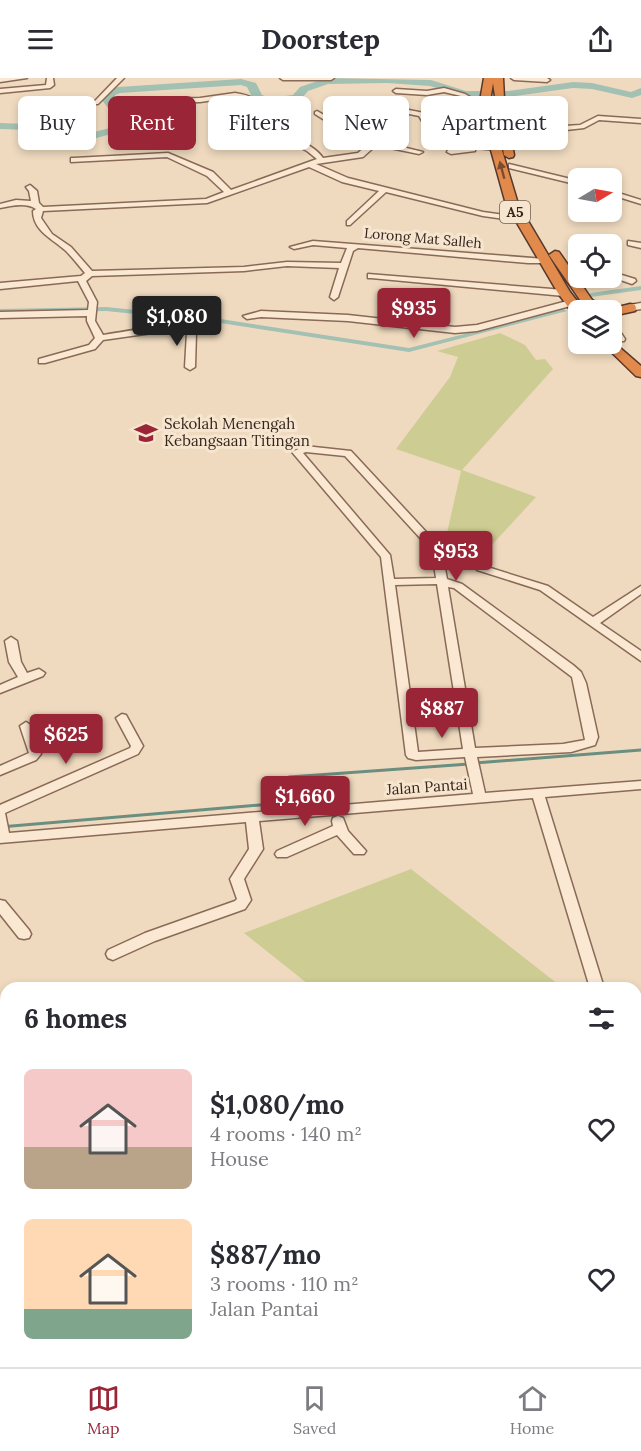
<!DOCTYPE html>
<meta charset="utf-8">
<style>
:root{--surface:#fff;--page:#f2f2f3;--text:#2b2b33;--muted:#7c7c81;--line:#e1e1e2;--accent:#992537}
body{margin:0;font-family:Lora,serif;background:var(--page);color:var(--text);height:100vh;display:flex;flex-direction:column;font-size:22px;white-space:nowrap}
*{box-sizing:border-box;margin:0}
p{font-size:20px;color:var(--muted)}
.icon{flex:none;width:33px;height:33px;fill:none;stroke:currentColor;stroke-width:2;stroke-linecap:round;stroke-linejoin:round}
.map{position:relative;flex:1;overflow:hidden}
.side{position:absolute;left:0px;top:904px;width:642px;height:386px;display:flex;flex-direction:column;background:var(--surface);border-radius:18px 18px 0 0;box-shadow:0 3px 9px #0003}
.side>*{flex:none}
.hud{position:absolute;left:18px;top:18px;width:606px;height:54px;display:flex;gap:12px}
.needle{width:39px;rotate:80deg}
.fabs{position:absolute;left:568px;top:90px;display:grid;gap:12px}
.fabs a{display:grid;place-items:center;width:54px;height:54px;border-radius:9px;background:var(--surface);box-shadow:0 3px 9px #0003;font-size:30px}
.price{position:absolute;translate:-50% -51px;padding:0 14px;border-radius:6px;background:var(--accent);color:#fff;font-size:20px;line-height:39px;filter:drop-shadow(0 2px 3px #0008)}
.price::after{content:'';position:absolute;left:50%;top:36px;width:18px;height:14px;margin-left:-9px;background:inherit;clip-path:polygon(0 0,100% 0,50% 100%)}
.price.active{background:#222;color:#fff}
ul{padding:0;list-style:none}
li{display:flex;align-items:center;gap:18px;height:150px;padding:0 24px}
li span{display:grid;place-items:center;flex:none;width:168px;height:120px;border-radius:9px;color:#555}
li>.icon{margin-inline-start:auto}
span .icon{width:72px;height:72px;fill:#fffc;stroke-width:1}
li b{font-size:26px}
h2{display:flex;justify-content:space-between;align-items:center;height:72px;padding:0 24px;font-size:26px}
.chip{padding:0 21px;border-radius:9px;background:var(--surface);box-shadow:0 3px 9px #0003;font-size:21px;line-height:54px}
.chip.active{background:var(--accent);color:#fff}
header{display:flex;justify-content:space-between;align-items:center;height:78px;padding:0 24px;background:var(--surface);font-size:27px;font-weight:800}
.menu{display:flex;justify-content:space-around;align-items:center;height:84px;border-top:2px solid var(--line);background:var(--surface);font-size:16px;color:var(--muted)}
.menu a{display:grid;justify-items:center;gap:3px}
.menu .active{color:var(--accent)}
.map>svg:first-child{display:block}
</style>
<header><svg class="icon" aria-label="menu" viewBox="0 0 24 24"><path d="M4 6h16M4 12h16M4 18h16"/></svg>Doorstep<svg class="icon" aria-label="share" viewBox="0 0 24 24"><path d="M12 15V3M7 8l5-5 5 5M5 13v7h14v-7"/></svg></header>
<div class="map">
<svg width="641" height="1289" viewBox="0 0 641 1289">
<rect width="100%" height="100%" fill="#efdabf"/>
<!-- green -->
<path fill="#cdcc93" d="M 500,255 L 525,267 L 536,282 L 545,281 L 553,291 L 462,392 L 536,419 L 489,470 L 447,455 L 461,393 L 396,371 L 450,299 L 458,279 L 437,273 Z
M 411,791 L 563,910 L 313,910 L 244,855 Z
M 254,1284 L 552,1284 L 544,1289 L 257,1289 Z"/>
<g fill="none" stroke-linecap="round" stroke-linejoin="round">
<!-- stream -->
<path stroke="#6a8f80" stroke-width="3" d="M 475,685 L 641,672
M 0,749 L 272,726 L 289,699 L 469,686"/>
<!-- canal -->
<path fill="#a3c1b3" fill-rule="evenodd" d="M 641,208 L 641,212 L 591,219 L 587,217 L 591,215 Z
M 106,229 L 214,240 L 409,270 L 563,231 L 567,233 L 409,274 L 214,244 L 106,233 L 0,235 L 0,231 Z"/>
<!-- river -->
<path fill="#a3c1b3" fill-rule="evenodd" d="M 326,0 L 431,2 L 466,13 L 508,13 L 573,4 L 592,5 L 631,14 L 641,10 L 641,17 L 632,20 L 592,11 L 573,10 L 508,19 L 465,19 L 430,8 L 387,5 L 328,6 L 308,13 L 301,21 L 288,25 L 271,26 L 253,21 L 247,9 L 241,7 L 120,15 L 115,17 L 114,22 L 130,44 L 118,54 L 86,63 L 54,53 L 0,51 L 0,45 L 55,47 L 86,56 L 110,50 L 118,43 L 102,22 L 106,13 L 118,9 L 241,1 L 256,5 L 262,17 L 271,20 L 293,17 L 300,9 Z"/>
<!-- minor casing -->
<g stroke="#896a57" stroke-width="3">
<path id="minor" d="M 0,0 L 27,0 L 0,4 Z
M 47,0 L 53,0 L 54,7 L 50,10 L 0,15 L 0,11 L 46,7 Z
M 117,0 L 124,0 L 98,26 L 94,26 L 94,24 Z
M 280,0 L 334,0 L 331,2 L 283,2 Z
M 511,0 L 547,0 L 550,2 L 547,4 L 514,2 Z
M 444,10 L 465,16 L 487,29 L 482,30 L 461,18 L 444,14 L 427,17 L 396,15 L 393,13 L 396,11 L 427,13 Z
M 235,15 C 254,18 255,20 262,37 L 287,33 L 287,35 L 265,41 C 280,60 310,61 323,80 L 358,75 L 366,68 L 315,36 L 315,34 L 317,33 L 373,66 L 390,66 L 423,74 L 419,76 L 390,70 L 373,70 L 363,79 L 316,86 L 348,100 L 483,134 L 518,139 L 522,141 L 518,143 L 483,138 L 386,114 L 350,147 L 347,147 L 347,143 L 379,113 L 342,104 L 309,89 L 207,125 L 43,133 L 41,140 L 52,156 L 71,169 L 92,193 L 244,189 L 287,184 L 341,185 L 347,170 L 313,167 L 294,171 L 290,169 L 313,163 L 545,181 L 549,183 L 545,185 L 528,185 L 358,170 L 353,173 L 338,219 L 334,222 L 330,219 L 339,190 L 287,188 L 244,193 L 92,198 L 86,203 L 97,224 L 95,243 L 103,257 C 136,252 172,244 205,249 L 205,253 L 196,254 L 195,289 L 190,292 L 185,289 L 187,254 L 159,254 L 103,262 L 95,271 L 45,285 L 39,285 L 39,281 L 89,267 L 95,260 L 87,243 L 87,238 L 0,240 L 0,234 L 88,232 L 89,224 L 78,203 L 0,211 L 0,205 L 81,198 L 85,195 C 79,188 73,180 66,173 C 53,161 33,153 33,133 L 36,131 C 25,124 12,128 0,130 L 0,126 L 16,122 L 31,123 L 29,113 L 26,109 L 30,107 L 37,113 L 39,125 L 43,129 L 206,121 L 224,114 L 207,98 L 167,79 L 71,84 L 71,80 L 74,80 L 168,75 L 213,94 L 231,112 L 317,81 L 307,73 L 274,56 L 264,48 L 256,40 L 251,25 L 245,21 L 235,19 L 200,24 L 156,25 L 153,23 L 156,21 L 200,20 Z
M 353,21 L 424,35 L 428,42 L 424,44 L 422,43 L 419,38 L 351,24 L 351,22 Z
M 598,38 L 641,41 L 641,45 L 599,42 L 584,50 L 566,52 L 545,58 L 505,59 L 501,57 L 505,55 L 545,54 L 565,48 L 580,47 Z
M 449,63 L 496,68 L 500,70 L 496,72 L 475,70 L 475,73 L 451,76 L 447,74 L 448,72 L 470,69 L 449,67 Z
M 509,86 L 579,103 L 579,107 L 509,90 Z
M 612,113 L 641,122 L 641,126 L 612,117 Z
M 628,163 L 641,165 L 641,170 L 628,167 Z
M 579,192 L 579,196 L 567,197 L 563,195 L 567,193 Z
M 612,194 L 635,201 L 636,203 L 632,206 L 612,199 Z
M 368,196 L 564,212 L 568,215 L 564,218 L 371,200 L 368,200 Z
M 584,218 L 605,228 L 618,229 L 641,225 L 641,231 C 619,235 600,236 581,223 L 581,219 Z
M 571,222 L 574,223 L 574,227 L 477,253 L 455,255 L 348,243 L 261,239 L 247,241 L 243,238 L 261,233 L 348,237 L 455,249 L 477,247 Z
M 612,245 L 615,246 L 625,261 L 624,263 L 618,263 L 612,254 Z
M 305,368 L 351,373 L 441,470 L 447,501 L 462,506 L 573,587 L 581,594 L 586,605 L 598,659 L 595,667 L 571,674 L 477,679 L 485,715 L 641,703 L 641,711 L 545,719 L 604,910 L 590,910 L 533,720 L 259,743 L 263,771 L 244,801 L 251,822 L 245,831 L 155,863 L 113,882 L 108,880 L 106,876 L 108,872 L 145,855 L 235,823 L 237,821 L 230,801 L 249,771 L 246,744 L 0,765 L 0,727 L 130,670 L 131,668 L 116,640 L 122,636 L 126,637 L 143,668 L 138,676 L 5,735 L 9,755 L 473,716 L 465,679 L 416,682 L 408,680 L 406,677 L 381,479 L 292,374 ZM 306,374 L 345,378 L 432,473 L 436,500 L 394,501 L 390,477 L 303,375 ZM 437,506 L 463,671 L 418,674 L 395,507 ZM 448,509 L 454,510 L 572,599 L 585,662 L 563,666 L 475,670 Z
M 481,487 L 548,508 L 593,539 L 641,508 L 641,516 L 600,545 L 641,573 L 641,583 L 540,512 L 477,492 L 476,490 L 477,488 Z
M 11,559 L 17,563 L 21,584 L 27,595 L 39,591 L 45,595 L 43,598 L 0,615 L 0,607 L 18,599 L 9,584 L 5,563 Z
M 26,644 L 32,648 L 41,676 L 36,682 L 0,697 L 0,688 L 29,675 L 20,648 Z
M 338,738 L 343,740 L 348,753 L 366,773 L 364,776 L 354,776 L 337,757 L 287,779 L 277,779 L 275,776 L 277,773 L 333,748 L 332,743 L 333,740 Z
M 0,822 L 5,823 L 29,852 L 31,856 L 29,860 L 24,861 L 19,860 L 0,836 Z
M 636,1033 L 641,1035 L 641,1063 L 636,1061 Z"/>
</g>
<!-- highway casing -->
<g stroke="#56392c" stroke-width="3">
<path id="highway" d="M 484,0 L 503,0 L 504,21 L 514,77 L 513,79 L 509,80 L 504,77 L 493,5 L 489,29 L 518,126 L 570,214 L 584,232 L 579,232 L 579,238 L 574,237 L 558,215 L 506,126 L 479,29 Z
M 555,173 L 559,174 L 599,232 L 587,232 L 549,177 Z
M 630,226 L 635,227 L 636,230 L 635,233 L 612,238 L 612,232 L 607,232 Z
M 612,263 L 641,288 L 641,299 L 636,298 L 603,266 L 612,266 Z"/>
</g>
<!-- minor -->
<use href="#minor" fill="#fae8d3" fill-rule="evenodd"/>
<!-- highway -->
<use href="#highway" fill="#e28a4c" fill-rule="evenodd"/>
</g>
<!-- one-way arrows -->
<defs><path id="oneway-solid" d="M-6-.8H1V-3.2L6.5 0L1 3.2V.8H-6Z" transform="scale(1.5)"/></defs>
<use fill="#7b4d2f" href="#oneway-solid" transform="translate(502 92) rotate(-105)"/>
<!-- icons -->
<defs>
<g id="school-bare" transform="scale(1.8)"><path d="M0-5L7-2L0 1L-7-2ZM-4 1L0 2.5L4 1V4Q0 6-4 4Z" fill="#992537" stroke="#f6e5cf" stroke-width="2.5" paint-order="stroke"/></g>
</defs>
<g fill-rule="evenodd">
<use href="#school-bare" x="146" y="355"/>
</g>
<g text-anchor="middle" stroke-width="6" stroke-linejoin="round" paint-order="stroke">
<!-- shield labels -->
<rect fill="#f6e5cf" stroke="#705f52" stroke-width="1.5" x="500" y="123" width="30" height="22" rx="4.5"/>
<g font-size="14" font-weight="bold" fill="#37251c">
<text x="515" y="139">A5</text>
</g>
<!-- far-street labels -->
<g font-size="14" fill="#37251c" stroke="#f6e5cf">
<text transform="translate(423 160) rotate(5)" y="5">Lorong Mat Salleh</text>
</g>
<!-- poi labels -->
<g font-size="15" fill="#37251c" stroke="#f6e5cf" text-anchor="start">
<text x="164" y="351">Sekolah Menengah<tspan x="164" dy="17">Kebangsaan Titingan</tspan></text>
</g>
<!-- street labels -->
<g font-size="15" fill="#37251c" stroke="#f6e5cf">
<text transform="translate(427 709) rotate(-4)" y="5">Jalan Pantai</text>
</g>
</g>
</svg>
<div class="fabs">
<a><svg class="needle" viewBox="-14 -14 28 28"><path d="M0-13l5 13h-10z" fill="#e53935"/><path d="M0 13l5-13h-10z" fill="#7c7c81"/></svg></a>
<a><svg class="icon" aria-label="locate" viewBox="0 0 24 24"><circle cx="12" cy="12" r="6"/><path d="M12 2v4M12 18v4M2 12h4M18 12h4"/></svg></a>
<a><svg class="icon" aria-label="layers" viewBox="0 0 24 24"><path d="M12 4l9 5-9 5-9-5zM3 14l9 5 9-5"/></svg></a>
</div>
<b class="price" style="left:414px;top:261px">$935</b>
<b class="price active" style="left:177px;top:269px">$1,080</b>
<b class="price" style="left:456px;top:504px">$953</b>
<b class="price" style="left:442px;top:661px">$887</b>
<b class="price" style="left:66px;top:687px">$625</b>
<b class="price" style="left:305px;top:749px">$1,660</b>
<div class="hud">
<a class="chip">Buy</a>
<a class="chip active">Rent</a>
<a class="chip">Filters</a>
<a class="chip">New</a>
<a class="chip">Apartment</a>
</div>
<section class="side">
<h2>6 homes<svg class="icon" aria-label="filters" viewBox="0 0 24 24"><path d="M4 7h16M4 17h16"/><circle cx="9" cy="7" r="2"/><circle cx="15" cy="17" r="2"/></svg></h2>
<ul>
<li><span style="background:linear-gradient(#f6c9c9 65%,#b9a48a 0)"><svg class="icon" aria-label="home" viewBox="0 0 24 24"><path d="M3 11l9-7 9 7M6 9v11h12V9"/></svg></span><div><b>$1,080/mo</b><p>4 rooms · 140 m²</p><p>House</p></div><svg class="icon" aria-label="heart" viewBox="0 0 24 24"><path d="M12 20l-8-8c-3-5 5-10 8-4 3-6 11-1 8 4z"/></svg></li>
<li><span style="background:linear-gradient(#ffd9b3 75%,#7fa58c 0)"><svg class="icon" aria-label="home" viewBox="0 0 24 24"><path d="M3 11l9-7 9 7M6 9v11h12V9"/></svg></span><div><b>$887/mo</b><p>3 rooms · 110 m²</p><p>Jalan Pantai</p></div><svg class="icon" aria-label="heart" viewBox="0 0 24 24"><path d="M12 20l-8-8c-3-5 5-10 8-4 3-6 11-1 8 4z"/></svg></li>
</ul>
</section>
</div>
<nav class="menu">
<a class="active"><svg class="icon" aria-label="map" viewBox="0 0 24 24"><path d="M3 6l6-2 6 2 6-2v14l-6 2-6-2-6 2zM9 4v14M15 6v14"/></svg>Map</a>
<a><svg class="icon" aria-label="saved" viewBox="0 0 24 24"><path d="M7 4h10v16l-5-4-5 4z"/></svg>Saved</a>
<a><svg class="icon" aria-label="home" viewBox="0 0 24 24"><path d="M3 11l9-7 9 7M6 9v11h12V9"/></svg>Home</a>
</nav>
